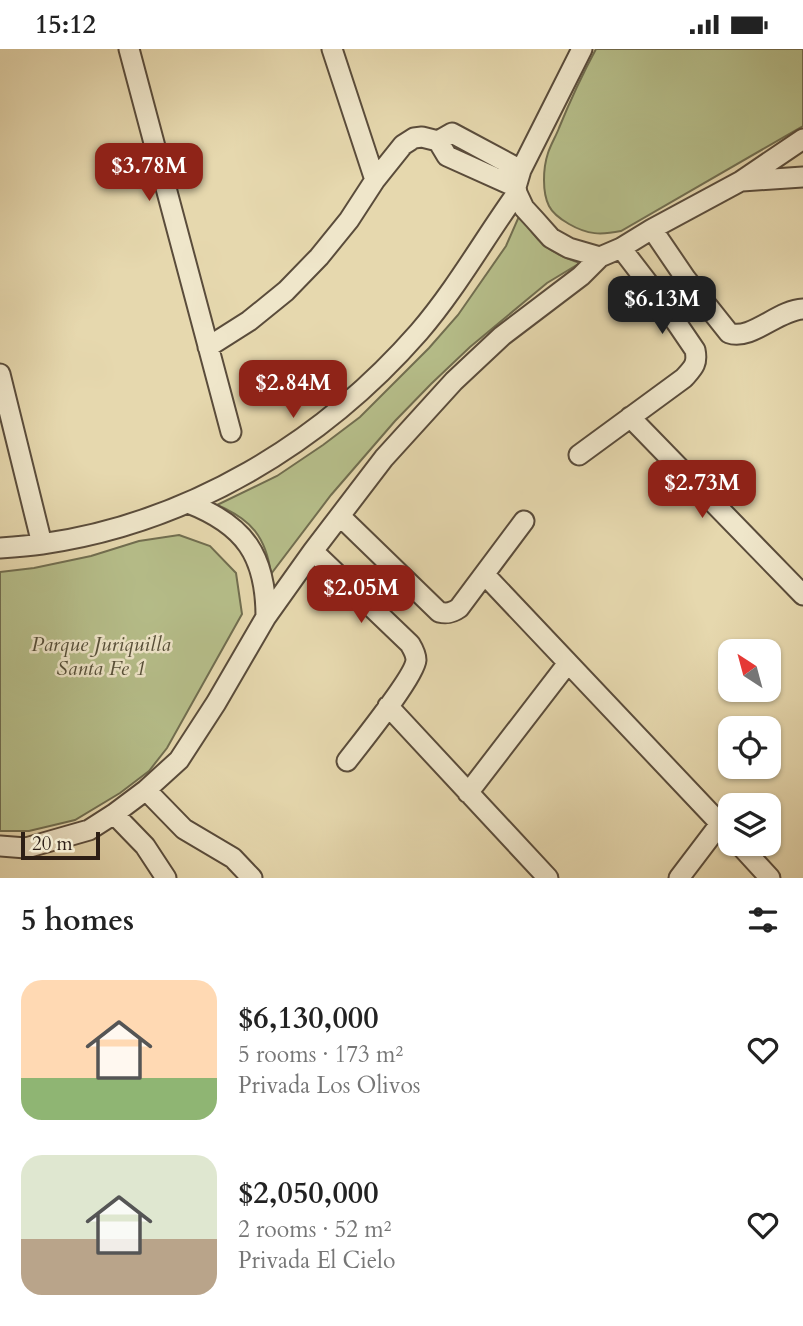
<!DOCTYPE html>
<meta charset="utf-8">
<style>
:root{--surface:#fff;--page:#f6f6f6;--text:#222;--muted:#767676;--accent:#8f2418}
body{margin:0;font-family:Cardo,serif;background:var(--page);color:var(--text);height:100vh;display:flex;flex-direction:column;font-size:26px;white-space:nowrap}
*{box-sizing:border-box;margin:0}
p{font-size:23px;color:var(--muted)}
.icon{flex:none;width:38px;height:38px;fill:none;stroke:currentColor;stroke-width:2;stroke-linecap:round;stroke-linejoin:round}
.map{position:relative;height:829px;overflow:hidden}
.sheet{display:flex;flex-direction:column;background:var(--surface);flex:1}
.sheet>*{flex:none}
.needle{width:46px;rotate:324deg}
.buttons{position:absolute;left:718px;top:590px;display:grid;gap:14px}
.buttons a{display:grid;place-items:center;width:63px;height:63px;border-radius:14px;background:var(--surface);box-shadow:0 2px 5px #0004;font-size:35px}
.scale{position:absolute;left:21px;bottom:18px;width:79px;box-sizing:border-box;padding-left:7px;border:4px solid #2c1e15;border-top:0;font-size:19px;line-height:24px;white-space:nowrap;color:#2c1e15;-webkit-text-stroke:5px #efe6ca;paint-order:stroke}
.price{position:absolute;translate:-50% -60px;padding:0 16px;border-radius:14px;background:var(--accent);color:#fff;font-size:23px;line-height:46px;filter:drop-shadow(0 2px 4px #0008)}
.price::after{content:'';position:absolute;left:50%;top:42px;width:21px;height:16px;margin-left:-10px;background:inherit;clip-path:polygon(0 0,100% 0,50% 100%)}
.price.on{background:#222;color:#fff}
ul{padding:0;list-style:none}
li{display:flex;align-items:center;gap:21px;height:175px;padding:0 21px}
li span{display:grid;place-items:center;flex:none;width:196px;height:140px;border-radius:21px;color:#555}
li>.icon{margin-inline-start:auto}
span .icon{width:84px;height:84px;fill:#fffc;stroke-width:1}
li b{font-size:30px}
h2{display:flex;justify-content:space-between;align-items:center;height:84px;padding:0 21px;font-size:30px}
.status{display:flex;justify-content:space-between;align-items:center;height:49px;padding:0 35px;background:var(--surface);direction:ltr}
.status svg{height:19px;fill:currentColor}
.map>svg:first-child{display:block}
</style>
<div class="status"><b>15:12</b><svg viewBox="0 0 49 12"><path d="M0 12V9h3v3zM5 12V6h3v6zM10 12V3h3v9zM15 12V0h3v12zM26 1h20v11H26zM47 4h2v5h-2z"/></svg></div>
<div class="map">
<svg width="803" height="829" viewBox="0 0 803 829">
<rect width="100%" height="100%" fill="#e6d8ae"/>
<filter id="stains"><feTurbulence type="fractalNoise" baseFrequency=".00286" numOctaves="4"/><feColorMatrix values="0 0 0 0 .2 0 0 0 0 .09 0 0 0 0 .02 0 0 0 .5 -.17"/></filter>
<radialGradient id="worn" r=".72"><stop offset=".6" stop-color="#630" stop-opacity="0"/><stop offset="1" stop-color="#630" stop-opacity=".3"/></radialGradient>
<!-- green -->
<path fill="#b6be8a" stroke="#716e50" stroke-width="2" d="M 596,0 L 803,0 L 803,77 L 621,182 C 601,186 588,186 569,175 C 562,171 553,165 549,157 C 542,143 543,119 548,104 C 551,95 556,87 559,79 C 570,52 582,26 596,0 Z
M 520,165 C 536,193 549,204 580,214 L 547,234 L 470,298 L 431,335 L 395,372 L 331,446 L 271,525 C 266,488 251,470 217,456 L 277,427 L 323,396 L 360,368 L 429,299 L 458,266 L 506,197 Z
M 179,486 L 210,497 L 236,524 L 242,565 L 167,699 L 149,722 L 120,744 L 75,771 L 29,782 L 0,782 L 0,523 L 34,519 L 91,507 L 139,492 Z"/>
<g fill="none" stroke-linecap="round" stroke-linejoin="round">
<!-- street casing -->
<g stroke="#5a4c3b" stroke-width="23">
<path id="street" d="M 129,0 L 231,383
M 332,0 L 375,131
M 582,0 L 521,121 L 516,138 L 517,144 L 524,159 L 535,171 L 551,189 L 569,199 L 600,208 L 621,199 L 652,180 L 741,132 L 803,90
M 438,92 L 452,84 L 521,121
M 742,132 L 803,128
M 652,180 L 686,230 L 729,284 C 751,292 778,261 803,260
M 208,298 L 249,272 L 286,242 L 319,208 L 349,171 L 375,131 L 403,96 L 414,89 L 422,88 L 438,92 L 447,107 L 516,138
M 0,325 L 42,495
M 630,368 L 803,546
M 579,406 L 684,329 C 693,319 698,315 695,301 L 661,251 L 621,199
M 188,454 C 245,476 266,507 266,568
M 340,467 L 439,563 C 447,565 452,564 459,559 L 524,472
M 0,499 C 14,498 28,497 42,495 C 189,474 322,394 419,283 C 456,240 484,190 517,144
M 313,502 L 410,595 C 413,600 416,605 416,611 C 415,627 360,695 347,712
M 485,526 L 730,785
M 388,657 L 548,829
M 146,741 L 184,780 L 233,809 L 252,829
M 468,744 L 568,614
M 114,765 L 145,797 L 166,829
M 738,794 L 770,829
M 0,797 L 26,799 L 89,781 L 114,765 L 146,741 L 179,711 L 216,654 L 266,568 L 313,502 L 384,409 L 454,332 L 502,287 L 581,227 L 600,208
M 679,829 L 720,775"/>
</g>
<!-- street -->
<use href="#street" stroke="#efe6ca" stroke-width="19"/>
</g>
<g text-anchor="middle" stroke-width="5" stroke-linejoin="round" paint-order="stroke">
<!-- park labels -->
<g font-size="21" font-style="italic" fill="#554e38" stroke="#efe6ca">
<text x="101" y="602">Parque Juriquilla<tspan x="101" dy="24">Santa Fe 1</tspan></text>
</g>
</g>
<rect width="100%" height="100%" filter="url(#stains)"/>
<rect width="100%" height="100%" fill="url(#worn)"/>
</svg>
<div class="buttons">
<a><svg class="needle" viewBox="-14 -14 28 28"><path d="M0-13l5 13h-10z" fill="#e53935"/><path d="M0 13l5-13h-10z" fill="#767676"/></svg></a>
<a><svg class="icon" aria-label="locate" viewBox="0 0 24 24"><circle cx="12" cy="12" r="6"/><path d="M12 2v4M12 18v4M2 12h4M18 12h4"/></svg></a>
<a><svg class="icon" aria-label="layers" viewBox="0 0 24 24"><path d="M12 4l9 5-9 5-9-5zM3 14l9 5 9-5"/></svg></a>
</div>
<div class="scale">20 m</div>
<b class="price" style="left:149px;top:154px">$3.78M</b>
<b class="price on" style="left:662px;top:287px">$6.13M</b>
<b class="price" style="left:293px;top:371px">$2.84M</b>
<b class="price" style="left:702px;top:471px">$2.73M</b>
<b class="price" style="left:361px;top:576px">$2.05M</b>
</div>
<section class="sheet">
<h2>5 homes<svg class="icon" aria-label="filters" viewBox="0 0 24 24"><path d="M4 7h16M4 17h16"/><circle cx="9" cy="7" r="2"/><circle cx="15" cy="17" r="2"/></svg></h2>
<ul>
<li><span style="background:linear-gradient(#ffd9b3 70%,#8fb573 0)"><svg class="icon" aria-label="home" viewBox="0 0 24 24"><path d="M3 11l9-7 9 7M6 9v11h12V9"/></svg></span><div><b>$6,130,000</b><p>5 rooms · 173 m²</p><p>Privada Los Olivos</p></div><svg class="icon" aria-label="heart" viewBox="0 0 24 24"><path d="M12 20l-8-8c-3-5 5-10 8-4 3-6 11-1 8 4z"/></svg></li>
<li><span style="background:linear-gradient(#dfe7d0 60%,#b9a48a 0)"><svg class="icon" aria-label="home" viewBox="0 0 24 24"><path d="M3 11l9-7 9 7M6 9v11h12V9"/></svg></span><div><b>$2,050,000</b><p>2 rooms · 52 m²</p><p>Privada El Cielo</p></div><svg class="icon" aria-label="heart" viewBox="0 0 24 24"><path d="M12 20l-8-8c-3-5 5-10 8-4 3-6 11-1 8 4z"/></svg></li>
</ul>
</section>
